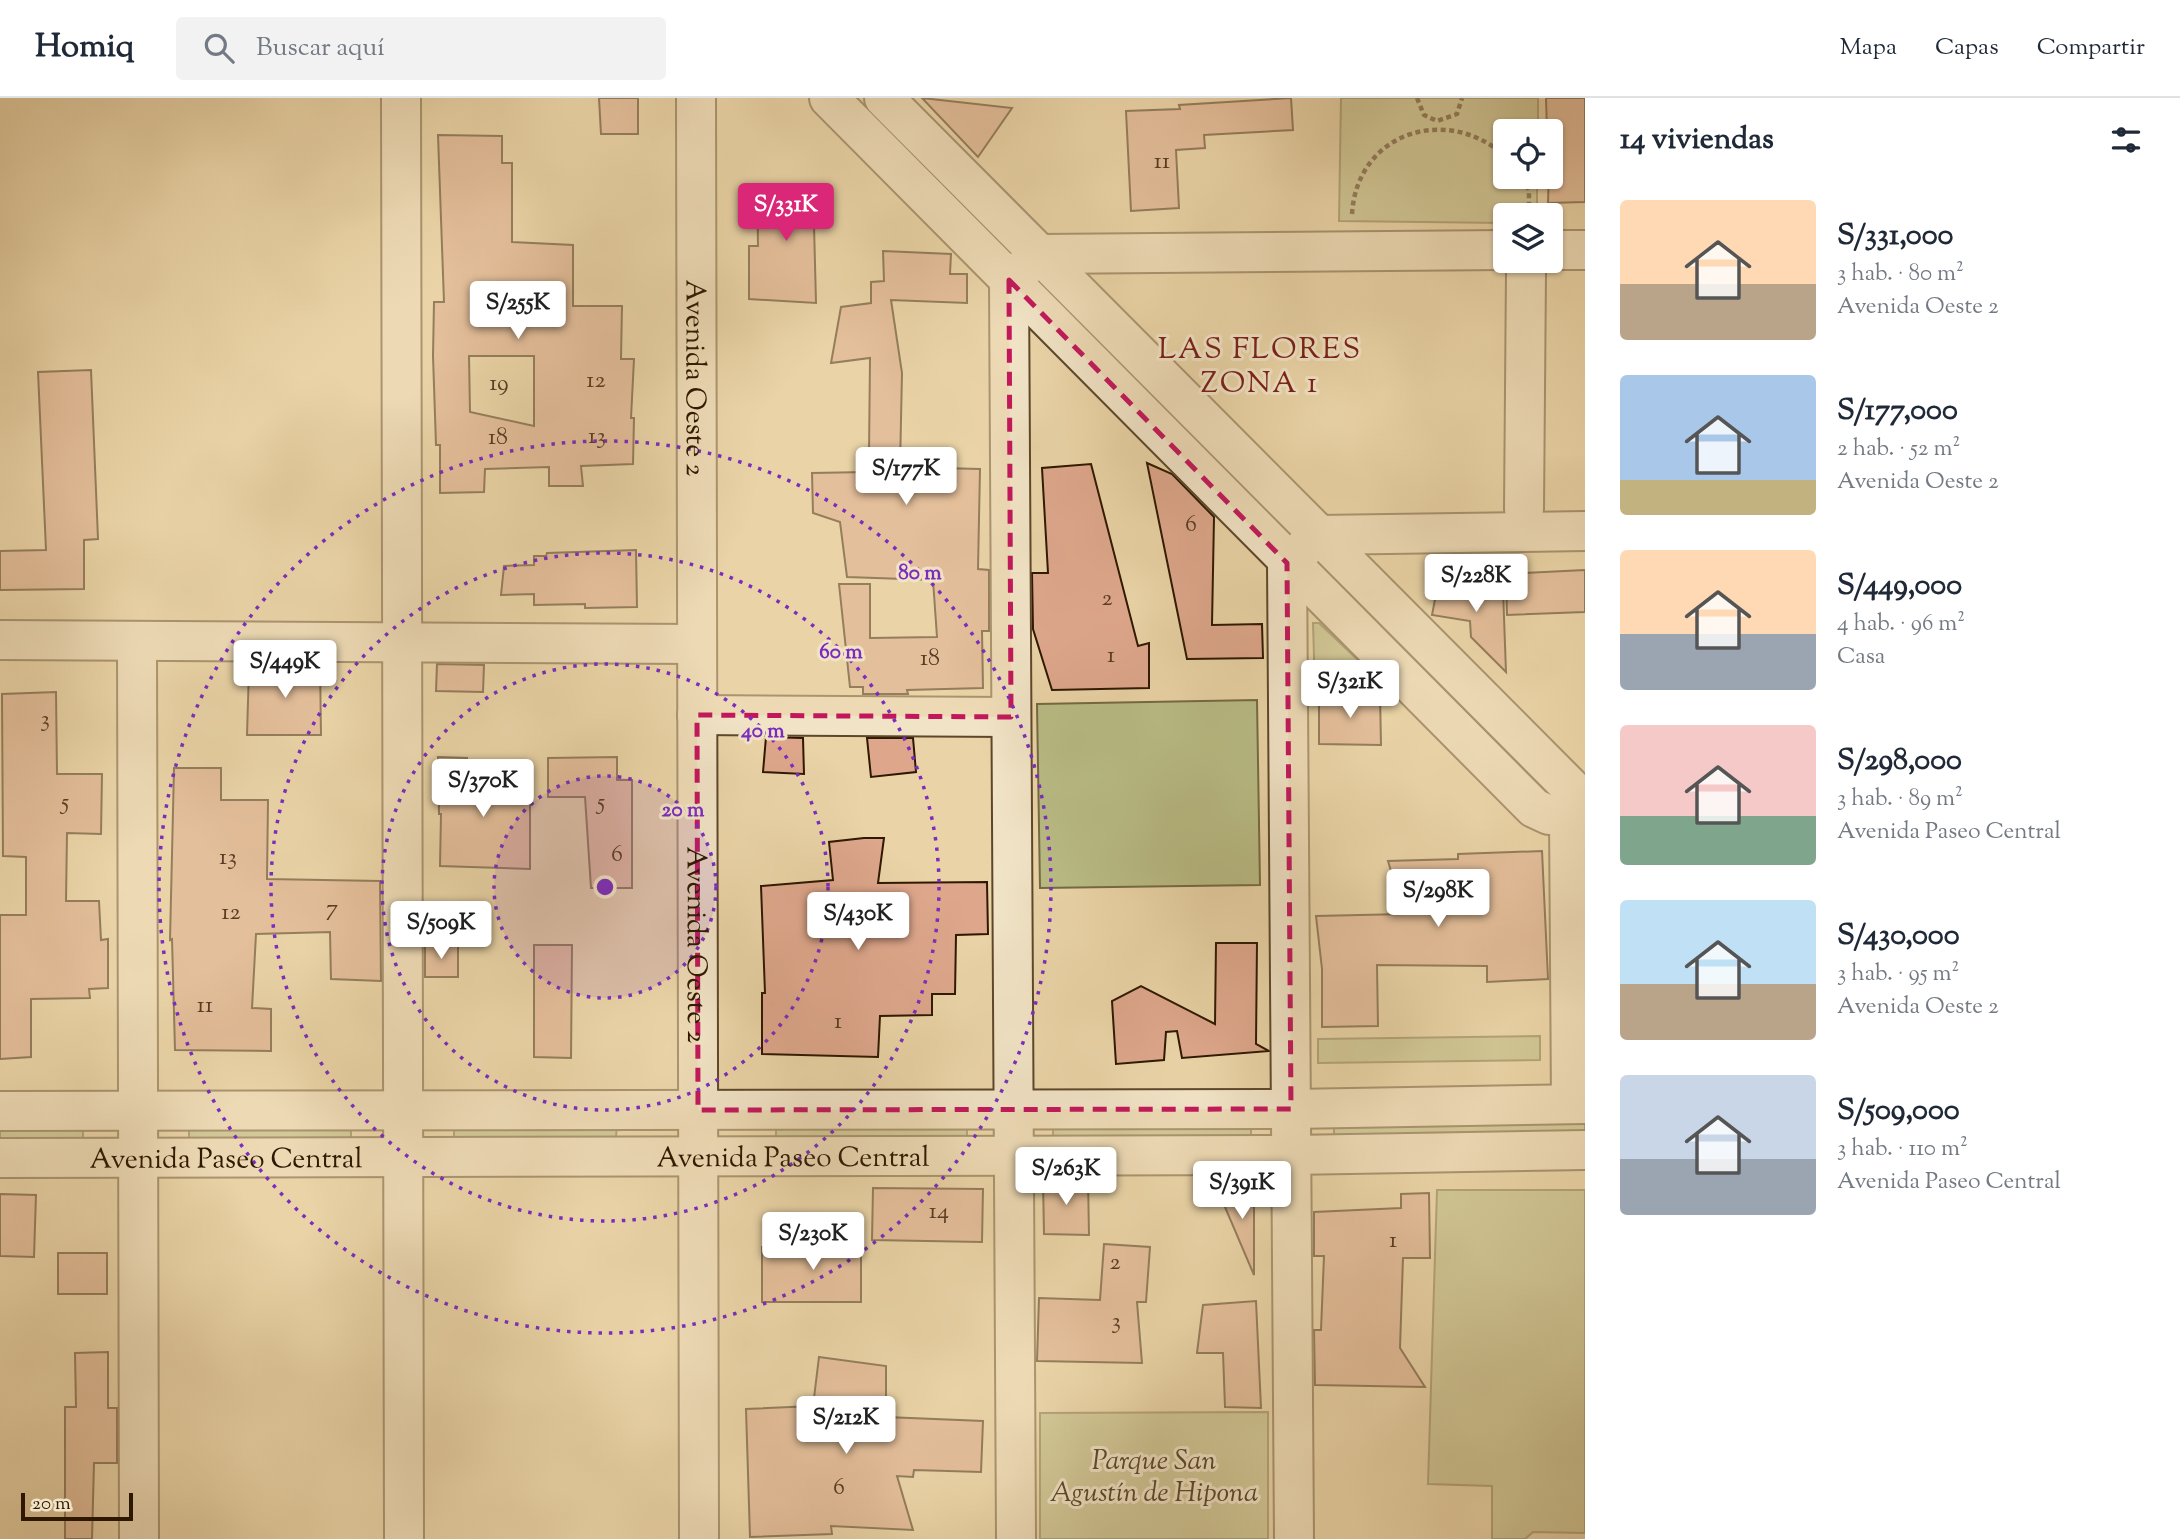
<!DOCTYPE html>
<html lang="es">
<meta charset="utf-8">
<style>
:root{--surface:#fff;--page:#f2f2f3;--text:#1f2937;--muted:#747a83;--line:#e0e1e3;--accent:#db2777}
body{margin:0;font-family:"Sorts Mill Goudy",serif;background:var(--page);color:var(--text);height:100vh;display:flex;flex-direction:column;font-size:26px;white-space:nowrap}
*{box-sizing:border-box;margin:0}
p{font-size:23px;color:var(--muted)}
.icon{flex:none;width:38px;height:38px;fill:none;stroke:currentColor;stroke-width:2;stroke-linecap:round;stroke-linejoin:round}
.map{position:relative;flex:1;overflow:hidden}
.drawer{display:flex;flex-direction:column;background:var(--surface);width:595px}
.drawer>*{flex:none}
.fabs{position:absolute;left:1493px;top:21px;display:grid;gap:14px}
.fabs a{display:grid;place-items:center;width:70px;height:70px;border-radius:7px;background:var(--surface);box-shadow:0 2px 5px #0004;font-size:35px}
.scale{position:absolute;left:21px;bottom:18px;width:112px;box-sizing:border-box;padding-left:7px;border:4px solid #2e1800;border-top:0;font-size:19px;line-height:24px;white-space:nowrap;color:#2e1800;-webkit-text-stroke:5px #f1e3c6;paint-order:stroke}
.price{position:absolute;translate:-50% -60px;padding:0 16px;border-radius:7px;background:#fff;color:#222;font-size:23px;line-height:46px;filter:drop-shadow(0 2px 4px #0008)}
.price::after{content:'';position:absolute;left:50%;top:42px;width:21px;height:16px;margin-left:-10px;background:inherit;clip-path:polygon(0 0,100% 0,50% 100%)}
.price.on{background:var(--accent);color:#fff}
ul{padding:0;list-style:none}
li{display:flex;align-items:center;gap:21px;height:175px;padding:0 35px}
li span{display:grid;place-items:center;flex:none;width:196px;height:140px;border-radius:7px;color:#555}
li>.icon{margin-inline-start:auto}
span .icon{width:84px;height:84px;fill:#fffc;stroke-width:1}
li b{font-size:30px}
h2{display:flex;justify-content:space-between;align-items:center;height:84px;padding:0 35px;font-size:30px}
header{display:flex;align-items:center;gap:42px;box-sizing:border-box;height:98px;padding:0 35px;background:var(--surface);border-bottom:2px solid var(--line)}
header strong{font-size:33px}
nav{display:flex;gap:38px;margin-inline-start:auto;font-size:24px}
.search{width:490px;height:63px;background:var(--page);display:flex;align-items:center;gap:18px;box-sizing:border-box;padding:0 24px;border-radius:7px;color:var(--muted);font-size:26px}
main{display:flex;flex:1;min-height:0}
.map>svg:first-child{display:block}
</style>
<header>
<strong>Homiq</strong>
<div class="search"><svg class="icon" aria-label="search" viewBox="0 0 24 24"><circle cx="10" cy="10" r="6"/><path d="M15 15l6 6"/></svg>Buscar aquí</div>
<nav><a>Mapa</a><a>Capas</a><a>Compartir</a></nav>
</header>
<main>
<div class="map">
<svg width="1585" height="1441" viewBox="0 0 1585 1441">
<rect width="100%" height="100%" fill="#ead4a7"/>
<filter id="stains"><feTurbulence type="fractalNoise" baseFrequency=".00286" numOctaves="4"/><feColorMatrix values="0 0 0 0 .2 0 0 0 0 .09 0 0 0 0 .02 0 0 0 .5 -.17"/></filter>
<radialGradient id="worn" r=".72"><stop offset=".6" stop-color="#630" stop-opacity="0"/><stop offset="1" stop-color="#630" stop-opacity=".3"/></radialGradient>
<!-- green -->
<path fill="#b9bc85" stroke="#746a42" stroke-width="2" d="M 1341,0 L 1538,0 L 1538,33 L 1505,33 L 1505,79 L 1537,79 L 1537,117 L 1505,117 L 1505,125 L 1339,123 Z
M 1313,525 L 1319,525 L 1381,584 L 1378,593 L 1315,592 Z
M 1257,602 L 1260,787 L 1040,790 L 1037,606 Z
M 1540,938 L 1540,962 L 1318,965 L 1318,941 Z
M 1585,1022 L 1585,1036 L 1334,1038 L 1334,1026 Z
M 454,1027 L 617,1027 L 616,1039 L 454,1040 Z
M 776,1027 L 967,1027 L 967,1039 L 776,1040 Z
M 1053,1027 L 1251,1027 L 1251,1038 L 1053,1040 Z
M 189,1028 L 351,1028 L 351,1041 L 189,1041 Z
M 0,1029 L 83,1029 L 83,1042 L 0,1042 Z
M 1437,1092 L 1585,1092 L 1585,1435 L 1533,1434 L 1525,1441 L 1492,1441 L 1492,1388 L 1428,1386 Z
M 1268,1314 L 1268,1441 L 1040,1441 L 1040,1315 Z"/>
<!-- building -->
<path fill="#dea78c" stroke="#2e1800" stroke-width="2" fill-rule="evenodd" d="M 599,0 L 638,0 L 638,36 L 601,36 Z
M 922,0 L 1012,10 L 978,59 Z
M 1291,0 L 1293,32 L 1204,37 L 1205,50 L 1176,52 L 1179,110 L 1131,113 L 1126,13 L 1180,11 L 1179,7 Z
M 1546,0 L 1585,0 L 1585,104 L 1548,105 L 1550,33 L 1547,33 Z
M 438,37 L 502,38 L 502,65 L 512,65 L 512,144 L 573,147 L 573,208 L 622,208 L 621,261 L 634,261 L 631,320 L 634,320 L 633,366 L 581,368 L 583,388 L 549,388 L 549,369 L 485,371 L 484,394 L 440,395 L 440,347 L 436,347 L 433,258 L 434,204 L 444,204 ZM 469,258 L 534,258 L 534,328 L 470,314 Z
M 757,87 L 826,88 L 826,128 L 814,127 L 816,205 L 749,201 L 749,148 L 758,148 Z
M 883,153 L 951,156 L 950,176 L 967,176 L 967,205 L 891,202 L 902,275 L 900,369 L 980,371 L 978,471 L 989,472 L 989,533 L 982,533 L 983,590 L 907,592 L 908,596 L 863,596 L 863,589 L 850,589 L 839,486 L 870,486 L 870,540 L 937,539 L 933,482 L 847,479 L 840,424 L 813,415 L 812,375 L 867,374 L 863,358 L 869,356 L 870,260 L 831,265 L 841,209 L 871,205 L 871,184 L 884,183 Z
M 91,272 L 98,441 L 84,442 L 84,491 L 0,492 L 0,453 L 46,452 L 38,274 Z
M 1147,365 L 1172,376 L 1214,419 L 1212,527 L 1262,526 L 1263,560 L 1187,561 Z
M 1091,366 L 1138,548 L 1149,545 L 1149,590 L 1052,592 L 1033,531 L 1032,475 L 1048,475 L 1042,370 Z
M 636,452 L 637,509 L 585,510 L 585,506 L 534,507 L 534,496 L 501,497 L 504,468 L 534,467 L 534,458 L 546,458 L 547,455 Z
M 1585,472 L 1585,514 L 1507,517 L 1506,476 Z
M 1439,481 L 1503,492 L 1506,574 L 1471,539 L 1470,523 L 1432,517 Z
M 271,565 L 320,566 L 321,637 L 247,637 L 249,570 L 271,570 Z
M 437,566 L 484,567 L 483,594 L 436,593 Z
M 56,594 L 57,676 L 102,676 L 101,736 L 67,735 L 66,803 L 99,803 L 101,842 L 108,841 L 108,890 L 89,891 L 90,900 L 31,901 L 31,959 L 0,961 L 0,817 L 26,817 L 26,759 L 3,758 L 2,596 Z
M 1319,596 L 1380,597 L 1381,647 L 1319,646 Z
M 766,639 L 803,640 L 804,676 L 763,674 Z
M 867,640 L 913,640 L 916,674 L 871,679 Z
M 438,659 L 467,660 L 467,679 L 530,679 L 530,771 L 440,768 L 441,716 L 439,716 Z
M 617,659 L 617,682 L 632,682 L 632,790 L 591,790 L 585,699 L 548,699 L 548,660 Z
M 174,670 L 221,670 L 221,702 L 268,702 L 267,781 L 380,783 L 381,883 L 331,881 L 330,834 L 256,836 L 252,910 L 271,911 L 271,953 L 175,952 L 172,841 L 170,842 Z
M 864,740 L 884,740 L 878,785 L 987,784 L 988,836 L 956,837 L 955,896 L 932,896 L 932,917 L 880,918 L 878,959 L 762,956 L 762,895 L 765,895 L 761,788 L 833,782 L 829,744 Z
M 1542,753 L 1548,881 L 1487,884 L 1487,868 L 1377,867 L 1378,928 L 1322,929 L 1322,871 L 1316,818 L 1404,816 L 1388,763 L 1458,761 L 1458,756 Z
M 1216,845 L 1257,845 L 1256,946 L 1269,953 L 1182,960 L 1177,933 L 1166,934 L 1164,962 L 1116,966 L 1112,903 L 1141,888 L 1215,926 Z
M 425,847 L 458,848 L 458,879 L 425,879 Z
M 534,847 L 572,847 L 571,960 L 534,959 Z
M 1088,1081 L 1089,1137 L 1044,1136 L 1043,1082 Z
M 873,1090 L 983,1091 L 982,1144 L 872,1142 Z
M 1219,1095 L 1254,1096 L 1254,1177 Z
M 1429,1095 L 1430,1160 L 1403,1160 L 1400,1250 L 1425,1289 L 1315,1287 L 1314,1232 L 1321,1232 L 1324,1158 L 1314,1158 L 1314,1114 L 1401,1110 L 1401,1096 Z
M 0,1096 L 36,1097 L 34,1159 L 0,1158 Z
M 861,1139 L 861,1204 L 762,1204 L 762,1149 Z
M 1104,1146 L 1150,1149 L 1146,1204 L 1137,1204 L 1142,1265 L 1037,1263 L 1039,1200 L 1100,1202 Z
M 58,1155 L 107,1155 L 107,1196 L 58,1196 Z
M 1256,1203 L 1261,1310 L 1225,1309 L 1223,1255 L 1197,1255 L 1203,1207 Z
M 108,1254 L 108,1310 L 117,1310 L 117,1365 L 94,1365 L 92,1441 L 65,1441 L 65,1309 L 76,1309 L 75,1255 Z
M 819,1259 L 886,1268 L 886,1319 L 983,1323 L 981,1374 L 914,1372 L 913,1379 L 897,1378 L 913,1432 L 831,1428 L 832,1436 L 750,1439 L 746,1311 L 813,1308 Z"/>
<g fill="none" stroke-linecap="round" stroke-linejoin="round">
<!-- minor casing -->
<g stroke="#5d472a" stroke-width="42">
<g id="minor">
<path d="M 401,0 L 404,1441"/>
<path id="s1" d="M 696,0 L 699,1441"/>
<path d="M 829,0 L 1534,710 L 1549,717 L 1585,715"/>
<path d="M 884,0 L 1585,704"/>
<path d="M 1550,152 L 1585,152"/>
<path d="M 1524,411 L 1526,173"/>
<path d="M 0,542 L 697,546"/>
<path d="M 137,543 L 139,1441"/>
<path d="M 697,617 L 1011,619"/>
<path d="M 1569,718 L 1571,1006"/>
<path d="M 0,1013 L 1291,1011 L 1585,1006"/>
<path id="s2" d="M 0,1060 L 1291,1057 L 1585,1052"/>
<path d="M 1016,1441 L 1009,182 L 1041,156 L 1505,152"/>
<path d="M 1294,1441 L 1287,465 L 1319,437 L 1585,433"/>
</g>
</g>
<!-- path -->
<path stroke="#2e1800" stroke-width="4.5" stroke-dasharray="5 3.5" stroke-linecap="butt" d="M 1417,0 L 1424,17 L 1437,23 L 1457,16 L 1462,0
M 1524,79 L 1529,93 L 1529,117
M 1352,116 C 1357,34 1447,6 1505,58"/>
<!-- minor -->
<use href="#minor" stroke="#f1e3c6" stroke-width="38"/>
</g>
<!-- marked area -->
<path d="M0 0H1585V1441H0ZM 1009,182 L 1287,465 L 1291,1011 L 698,1012 L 697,617 L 1011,619 Z" fill="#ead4a7" fill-opacity=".55" fill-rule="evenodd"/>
<path fill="none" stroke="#c2185b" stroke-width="5" stroke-dasharray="14 9" stroke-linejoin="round" d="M 1009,182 L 1287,465 L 1291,1011 L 698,1012 L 697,617 L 1011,619 Z"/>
<!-- distance rings -->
<circle cx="605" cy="789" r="111" fill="#7b2cbf" fill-opacity=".12"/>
<g fill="none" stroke="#7b2cbf" stroke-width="3.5" stroke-dasharray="3.5 7">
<circle cx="605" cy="789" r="111"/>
<circle cx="605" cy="789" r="223"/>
<circle cx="605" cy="789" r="334"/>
<circle cx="605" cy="789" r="446"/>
</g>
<g text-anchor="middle" stroke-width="6" stroke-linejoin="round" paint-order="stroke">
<!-- number labels -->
<g font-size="24" fill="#5a3c23">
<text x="1162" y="70">11</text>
<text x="596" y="289">12</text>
<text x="499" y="292">19</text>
<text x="597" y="345">13</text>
<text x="498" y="346">18</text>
<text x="1191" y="433">6</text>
<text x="1107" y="507">2</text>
<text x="1111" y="564">1</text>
<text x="930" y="567">18</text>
<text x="45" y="628">3</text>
<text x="65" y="711">5</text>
<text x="601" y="711">5</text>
<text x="617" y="763">6</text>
<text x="228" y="766">13</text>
<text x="332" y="817">7</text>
<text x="231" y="821">12</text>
<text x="205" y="914">11</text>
<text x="838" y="930">1</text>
<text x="939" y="1120">14</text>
<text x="1393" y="1149">1</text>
<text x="1115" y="1171">2</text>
<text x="1116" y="1230">3</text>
<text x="839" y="1396">6</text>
</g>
<!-- street labels -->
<g font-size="28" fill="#2e1800" stroke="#f1e3c6">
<text dy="10" stroke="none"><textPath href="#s1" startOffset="280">Avenida Oeste 2</textPath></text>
<text dy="10" stroke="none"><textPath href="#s1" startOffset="847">Avenida Oeste 2</textPath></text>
<text dy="10" stroke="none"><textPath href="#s2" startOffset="793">Avenida Paseo Central</textPath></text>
<text dy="10" stroke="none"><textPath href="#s2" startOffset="226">Avenida Paseo Central</textPath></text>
</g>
<!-- park labels -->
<g font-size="28" font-style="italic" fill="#584928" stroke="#f1e3c6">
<text x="1154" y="1371">Parque San<tspan x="1154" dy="32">Agustín de Hipona</tspan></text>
</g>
<!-- neighbourhood labels -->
<g font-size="30" letter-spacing="2" fill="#7a1f14" stroke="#f1e3c6">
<text x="1260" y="260">LAS FLORES<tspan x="1260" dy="34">ZONA 1</tspan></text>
</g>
</g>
<circle cx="605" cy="789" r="10" fill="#7b2cbf" stroke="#f1e3c6" stroke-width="3.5"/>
<g font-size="21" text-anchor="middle" font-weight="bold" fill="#7b2cbf" stroke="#f1e3c6" stroke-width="6" stroke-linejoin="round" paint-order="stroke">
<text x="920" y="481">80 m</text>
<text x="841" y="560">60 m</text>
<text x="763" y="639">40 m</text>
<text x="683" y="718">20 m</text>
</g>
<rect width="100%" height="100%" filter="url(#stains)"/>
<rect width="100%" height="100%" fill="url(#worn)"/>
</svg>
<div class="fabs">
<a><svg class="icon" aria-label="locate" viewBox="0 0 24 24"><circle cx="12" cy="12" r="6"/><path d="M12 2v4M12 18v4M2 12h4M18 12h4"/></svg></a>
<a><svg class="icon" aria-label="layers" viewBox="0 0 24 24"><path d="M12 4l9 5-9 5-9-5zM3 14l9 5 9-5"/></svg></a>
</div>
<div class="scale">20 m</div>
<b class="price on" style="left:786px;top:145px">S/331K</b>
<b class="price" style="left:518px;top:243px">S/255K</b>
<b class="price" style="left:906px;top:409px">S/177K</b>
<b class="price" style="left:1476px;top:516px">S/228K</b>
<b class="price" style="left:285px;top:602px">S/449K</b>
<b class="price" style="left:1350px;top:622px">S/321K</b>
<b class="price" style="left:483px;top:721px">S/370K</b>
<b class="price" style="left:1438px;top:831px">S/298K</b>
<b class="price" style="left:858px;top:854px">S/430K</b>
<b class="price" style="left:441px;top:863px">S/509K</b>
<b class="price" style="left:1066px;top:1109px">S/263K</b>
<b class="price" style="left:1242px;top:1123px">S/391K</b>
<b class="price" style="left:813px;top:1174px">S/230K</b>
<b class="price" style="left:846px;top:1358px">S/212K</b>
</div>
<section class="drawer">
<h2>14 viviendas<svg class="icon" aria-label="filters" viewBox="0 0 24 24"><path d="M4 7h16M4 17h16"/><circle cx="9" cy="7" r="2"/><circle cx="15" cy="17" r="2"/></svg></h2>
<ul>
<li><span style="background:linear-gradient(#ffd9b3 60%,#b9a48a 0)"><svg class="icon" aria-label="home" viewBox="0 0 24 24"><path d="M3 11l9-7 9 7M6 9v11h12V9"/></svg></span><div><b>S/331,000</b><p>3 hab. · 80 m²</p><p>Avenida Oeste 2</p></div></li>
<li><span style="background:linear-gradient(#a9c7e8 75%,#c2b280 0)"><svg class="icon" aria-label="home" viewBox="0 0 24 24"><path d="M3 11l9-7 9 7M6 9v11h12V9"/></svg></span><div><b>S/177,000</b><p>2 hab. · 52 m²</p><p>Avenida Oeste 2</p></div></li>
<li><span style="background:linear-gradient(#ffd9b3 60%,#9aa5b1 0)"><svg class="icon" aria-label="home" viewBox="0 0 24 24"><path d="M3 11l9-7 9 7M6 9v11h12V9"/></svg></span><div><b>S/449,000</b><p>4 hab. · 96 m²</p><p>Casa</p></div></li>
<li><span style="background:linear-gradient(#f6c9c9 65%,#7fa58c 0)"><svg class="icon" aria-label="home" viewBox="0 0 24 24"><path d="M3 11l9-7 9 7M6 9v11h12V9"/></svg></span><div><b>S/298,000</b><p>3 hab. · 89 m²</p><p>Avenida Paseo Central</p></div></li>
<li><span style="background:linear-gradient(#bfe0f5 60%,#b9a48a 0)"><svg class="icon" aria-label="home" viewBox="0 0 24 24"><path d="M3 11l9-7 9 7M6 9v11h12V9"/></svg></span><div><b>S/430,000</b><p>3 hab. · 95 m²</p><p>Avenida Oeste 2</p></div></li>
<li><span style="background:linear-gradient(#c9d6e8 60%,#9aa5b1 0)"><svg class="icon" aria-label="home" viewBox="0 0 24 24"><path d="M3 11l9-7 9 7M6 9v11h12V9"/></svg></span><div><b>S/509,000</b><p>3 hab. · 110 m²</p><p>Avenida Paseo Central</p></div></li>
</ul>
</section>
</main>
